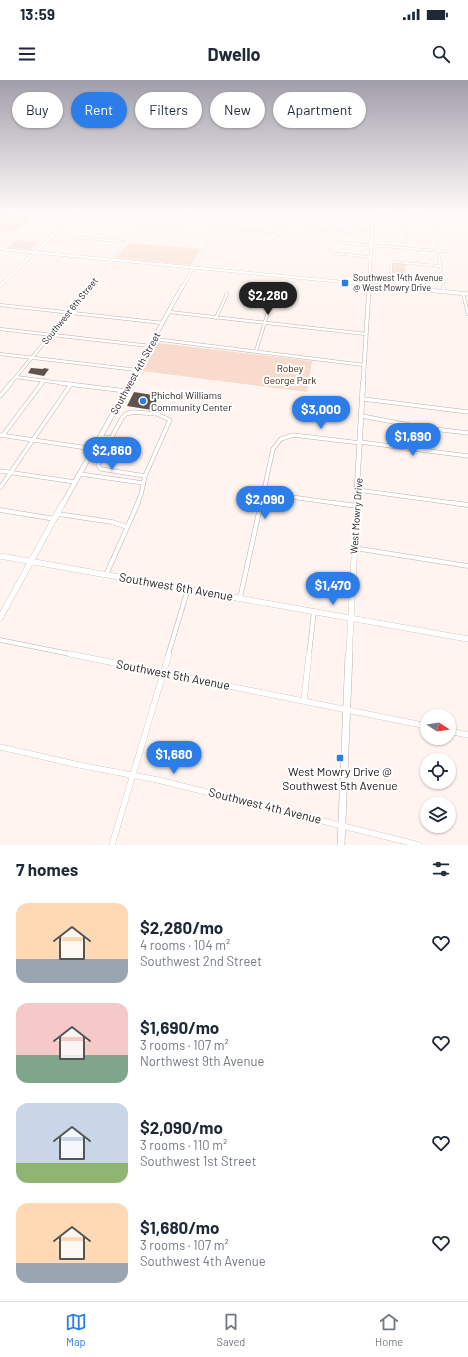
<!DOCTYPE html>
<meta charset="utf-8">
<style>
:root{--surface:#fff;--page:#f6f6f7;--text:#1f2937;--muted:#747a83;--line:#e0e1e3;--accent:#2c7de8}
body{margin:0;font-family:Barlow,sans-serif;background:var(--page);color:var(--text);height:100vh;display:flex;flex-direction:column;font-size:15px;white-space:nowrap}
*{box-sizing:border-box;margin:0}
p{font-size:13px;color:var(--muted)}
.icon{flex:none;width:22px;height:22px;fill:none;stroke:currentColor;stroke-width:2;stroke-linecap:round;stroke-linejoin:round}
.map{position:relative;height:765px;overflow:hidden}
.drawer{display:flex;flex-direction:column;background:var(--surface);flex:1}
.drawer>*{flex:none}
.hud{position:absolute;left:12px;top:12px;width:444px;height:36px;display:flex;gap:8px}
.needle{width:26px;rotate:102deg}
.controls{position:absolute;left:420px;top:629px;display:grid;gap:8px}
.controls a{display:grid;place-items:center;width:36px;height:36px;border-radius:50%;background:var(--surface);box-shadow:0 1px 3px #0004;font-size:20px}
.price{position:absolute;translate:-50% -34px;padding:0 9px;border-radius:14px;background:var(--accent);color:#fff;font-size:13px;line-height:26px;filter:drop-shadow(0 1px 2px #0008)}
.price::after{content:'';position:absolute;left:50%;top:24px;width:12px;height:9px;margin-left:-6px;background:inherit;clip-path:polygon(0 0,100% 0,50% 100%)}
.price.active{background:#222;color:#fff}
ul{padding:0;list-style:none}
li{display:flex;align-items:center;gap:12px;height:100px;padding:0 16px}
li span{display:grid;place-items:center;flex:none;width:112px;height:80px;border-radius:12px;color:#555}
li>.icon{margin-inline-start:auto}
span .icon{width:48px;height:48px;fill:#fffc;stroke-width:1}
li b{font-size:17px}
h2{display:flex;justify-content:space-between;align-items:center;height:48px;padding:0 16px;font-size:17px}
.chip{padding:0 14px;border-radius:18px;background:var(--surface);box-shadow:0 1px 3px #0004;font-size:14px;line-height:36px}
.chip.active{background:var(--accent);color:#fff}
.status{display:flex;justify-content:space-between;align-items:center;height:28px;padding:0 20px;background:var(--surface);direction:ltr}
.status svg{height:11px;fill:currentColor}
header{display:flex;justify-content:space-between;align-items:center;height:52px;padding:0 16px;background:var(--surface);font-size:18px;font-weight:700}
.tab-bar{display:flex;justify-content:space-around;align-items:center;height:56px;border-top:1px solid var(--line);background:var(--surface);font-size:11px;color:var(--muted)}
.tab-bar a{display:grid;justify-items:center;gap:2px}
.tab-bar .active{color:var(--accent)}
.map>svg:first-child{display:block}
</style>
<div class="status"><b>13:59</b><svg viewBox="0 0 49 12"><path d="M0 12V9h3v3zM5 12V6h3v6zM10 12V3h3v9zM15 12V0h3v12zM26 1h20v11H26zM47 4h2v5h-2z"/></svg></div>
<header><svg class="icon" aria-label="menu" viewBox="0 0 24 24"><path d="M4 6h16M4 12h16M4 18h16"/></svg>Dwello<svg class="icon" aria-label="search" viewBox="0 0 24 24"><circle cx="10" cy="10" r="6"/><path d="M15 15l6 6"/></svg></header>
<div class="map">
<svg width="468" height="765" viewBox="0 0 468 765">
<rect width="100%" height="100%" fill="#fff4ef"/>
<!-- green -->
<path fill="#f8dbcc" d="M 0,134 L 1,134 L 34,137 C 22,147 18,153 2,151 L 0,153 Z
M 17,160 L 39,163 L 30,170 L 8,167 Z
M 129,163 L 200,169 L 191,185 L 117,178 Z
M 394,182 L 405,183 L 406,197 L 391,194 L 391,183 Z
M 158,263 L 312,281 L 307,312 L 142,291 Z"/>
<!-- building -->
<path fill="#5e534e" d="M 31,288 L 43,289 L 44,288 L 49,289 L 44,296 L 28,293 Z
M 134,312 L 159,316 L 152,330 L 127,326 Z"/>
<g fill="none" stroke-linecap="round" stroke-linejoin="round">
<!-- minor-far4 casing -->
<g stroke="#bdb1ac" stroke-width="2.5">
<path id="minor-far4" d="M 280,132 L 286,132
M 361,132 L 468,141
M 404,132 L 406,168
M 432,132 L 444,208
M 221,137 L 283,142
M 310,137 L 372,143
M 216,147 L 279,152
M 307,148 L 372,153
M 52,155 L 127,162
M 278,156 L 286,132
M 304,159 L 312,132
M 370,177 L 331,173 L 333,162 L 452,172
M 440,186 L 394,182 L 391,183 L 391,194 L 397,197 L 443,201
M 193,188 L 224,132
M 89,208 L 140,146 L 175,149 L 188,132"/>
</g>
<!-- minor-far3 casing -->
<g stroke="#bdb1ac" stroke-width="3.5">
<path id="minor-far3" d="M 443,207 L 444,211
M 463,213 L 468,234
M 0,225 L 163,243
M 169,232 L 366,254
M 216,238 L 227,214
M 0,249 L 150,266
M 154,259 L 364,285
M 256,271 L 272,219
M 0,274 L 137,290
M 16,297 L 68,304
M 10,304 L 90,207
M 41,304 L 44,300"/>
</g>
<!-- minor-far2 casing -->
<g stroke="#bdb1ac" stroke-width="4.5">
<path id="minor-far2" d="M 60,303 L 126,311
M 0,316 L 11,303
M 363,319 L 468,332
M 133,332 L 157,334 L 170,340 L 145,396 L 101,389 L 98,385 L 99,381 L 122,338 L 126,334 Z
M 362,336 L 425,348 L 468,353
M 0,355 L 94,369
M 3,355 L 42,303
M 100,357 L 111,358
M 360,362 L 468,376
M 0,391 L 75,402
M 80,394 L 143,403
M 0,408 L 71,304
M 358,410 L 460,424
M 263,413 L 342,424
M 137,424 L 141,415 L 145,396
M 261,424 L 273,369 L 281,359 L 293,355 L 360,363"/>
</g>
<!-- minor-far1 casing -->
<g stroke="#bdb1ac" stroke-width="5">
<path id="minor-far1" d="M 335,423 L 357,426
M 453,423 L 468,425
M 0,430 L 55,439
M 58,434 L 112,442 L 127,447
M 354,468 L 468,486
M 106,495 L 138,423
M 240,518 L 261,423
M 0,560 L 75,575
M 168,575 L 188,509
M 309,575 L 314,531"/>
</g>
<!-- minor casing -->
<g stroke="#bdb1ac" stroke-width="6">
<path id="minor" d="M 70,574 L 427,646
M 304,621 L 309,574
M 449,651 L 468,655
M 0,667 L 79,685 L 158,700 L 419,765
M 112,765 L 169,574"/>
</g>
<!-- tertiary-far4 casing -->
<g stroke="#bdb1ac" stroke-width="3">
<path id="tertiary-far4" d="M 0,169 L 406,208
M 0,206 L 77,132
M 182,208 L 193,188
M 369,208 L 373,132"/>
</g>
<!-- tertiary-far3 casing -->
<g stroke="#bdb1ac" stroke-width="4.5">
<path id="tertiary-far3" d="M 396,207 L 468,214
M 129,304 L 182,207
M 363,304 L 369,207"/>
</g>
<!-- tertiary-far2 casing -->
<g stroke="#bdb1ac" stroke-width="5.5">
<path id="tertiary-far2" d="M 63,424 L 130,303
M 356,424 L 363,303"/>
</g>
<!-- tertiary-far1 casing -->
<g stroke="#bdb1ac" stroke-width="6">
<path id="tertiary-far1" d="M 0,476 L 468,559
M 0,538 L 63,423
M 349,575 L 357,423"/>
</g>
<!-- tertiary casing -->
<g stroke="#bdb1ac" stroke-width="8">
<path id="tertiary" d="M 341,765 L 349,574"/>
</g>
<!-- minor-far4 -->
<use href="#minor-far4" stroke="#fff" stroke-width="2"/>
<!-- minor-far3 -->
<use href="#minor-far3" stroke="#fff" stroke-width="2.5"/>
<!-- minor-far2 -->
<use href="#minor-far2" stroke="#fff" stroke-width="3.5"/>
<!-- minor-far1 -->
<use href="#minor-far1" stroke="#fff" stroke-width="4"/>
<!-- minor -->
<use href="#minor" stroke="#fff" stroke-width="5.5"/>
<!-- tertiary-far4 -->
<use href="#tertiary-far4" stroke="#fff" stroke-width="2.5"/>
<!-- tertiary-far3 -->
<use href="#tertiary-far3" stroke="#fff" stroke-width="3.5"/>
<!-- tertiary-far2 -->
<use href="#tertiary-far2" stroke="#fff" stroke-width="4.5"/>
<!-- tertiary-far1 -->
<use href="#tertiary-far1" stroke="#fff" stroke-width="5.5"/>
<!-- tertiary -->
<use href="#tertiary" stroke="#fff" stroke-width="7"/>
</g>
<!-- sky -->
<linearGradient id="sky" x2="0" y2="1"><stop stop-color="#a19eab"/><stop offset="0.55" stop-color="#fffaf8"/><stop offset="1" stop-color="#fffaf8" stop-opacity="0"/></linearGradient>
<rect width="468" height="239" fill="url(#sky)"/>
<!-- markers -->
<g fill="#2c7de8" stroke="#fff" stroke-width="1.5">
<rect x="341" y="199" width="8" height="8" rx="2"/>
<circle cx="143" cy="321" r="4"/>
<rect x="336" y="674" width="8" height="8" rx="2"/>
</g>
<g text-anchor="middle" stroke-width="4" stroke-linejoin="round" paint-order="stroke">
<!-- far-poi labels -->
<g font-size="9" fill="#26211f" stroke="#fff" text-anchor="start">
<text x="353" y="201">Southwest 14th Avenue<tspan x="353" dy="10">@ West Mowry Drive</tspan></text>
</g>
<!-- far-street labels -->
<g font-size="9" fill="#26211f" stroke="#fff">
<text transform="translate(70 231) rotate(-51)" y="3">Southwest 6th Street</text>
</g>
<!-- park labels -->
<g font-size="10" fill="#44200d" stroke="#fff">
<text x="290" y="292">Robey<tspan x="290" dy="12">George Park</tspan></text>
</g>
<!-- street labels -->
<g font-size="10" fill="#26211f" stroke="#fff">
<text transform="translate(135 293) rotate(-61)" y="4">Southwest 4th Street</text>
<text transform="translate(356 436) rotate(-86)" y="4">West Mowry Drive</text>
</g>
<!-- poi labels -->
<g font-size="10" fill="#26211f" stroke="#fff" text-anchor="start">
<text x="151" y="319">Phichol Williams<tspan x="151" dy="12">Community Center</tspan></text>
</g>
<!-- near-street labels -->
<g font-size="12" fill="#26211f" stroke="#fff">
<text transform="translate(176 507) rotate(10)" y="4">Southwest 6th Avenue</text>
<text transform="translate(173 595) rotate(11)" y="4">Southwest 5th Avenue</text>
<text transform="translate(265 726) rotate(14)" y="4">Southwest 4th Avenue</text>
</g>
<!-- near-poi labels -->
<g font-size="12" fill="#26211f" stroke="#fff">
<text x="340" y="696">West Mowry Drive @<tspan x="340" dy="14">Southwest 5th Avenue</tspan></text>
</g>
</g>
</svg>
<div class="controls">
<a><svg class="needle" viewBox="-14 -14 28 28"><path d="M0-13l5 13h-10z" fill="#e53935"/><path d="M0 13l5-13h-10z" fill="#747a83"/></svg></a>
<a><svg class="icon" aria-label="locate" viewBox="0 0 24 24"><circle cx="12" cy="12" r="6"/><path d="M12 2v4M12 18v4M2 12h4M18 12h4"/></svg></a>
<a><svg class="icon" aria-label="layers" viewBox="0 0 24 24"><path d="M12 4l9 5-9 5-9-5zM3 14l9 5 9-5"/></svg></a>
</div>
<b class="price active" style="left:268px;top:236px">$2,280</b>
<b class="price" style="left:321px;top:350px">$3,000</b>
<b class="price" style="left:413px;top:377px">$1,690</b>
<b class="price" style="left:112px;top:391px">$2,860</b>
<b class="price" style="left:265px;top:440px">$2,090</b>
<b class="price" style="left:333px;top:526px">$1,470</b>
<b class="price" style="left:174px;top:695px">$1,680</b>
<div class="hud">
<a class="chip">Buy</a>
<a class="chip active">Rent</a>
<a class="chip">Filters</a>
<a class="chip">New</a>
<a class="chip">Apartment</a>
</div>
</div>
<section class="drawer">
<h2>7 homes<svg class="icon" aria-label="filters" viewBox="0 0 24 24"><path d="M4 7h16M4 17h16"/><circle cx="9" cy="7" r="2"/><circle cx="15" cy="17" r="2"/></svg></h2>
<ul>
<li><span style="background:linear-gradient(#ffd9b3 70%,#9aa5b1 0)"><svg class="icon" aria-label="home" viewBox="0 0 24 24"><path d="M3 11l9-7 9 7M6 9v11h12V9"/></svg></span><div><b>$2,280/mo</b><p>4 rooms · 104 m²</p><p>Southwest 2nd Street</p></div><svg class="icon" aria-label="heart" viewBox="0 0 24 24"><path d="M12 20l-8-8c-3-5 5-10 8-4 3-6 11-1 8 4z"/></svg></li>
<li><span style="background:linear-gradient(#f6c9c9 65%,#7fa58c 0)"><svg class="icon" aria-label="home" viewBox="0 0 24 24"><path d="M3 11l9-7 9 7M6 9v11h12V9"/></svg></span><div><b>$1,690/mo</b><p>3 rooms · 107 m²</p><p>Northwest 9th Avenue</p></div><svg class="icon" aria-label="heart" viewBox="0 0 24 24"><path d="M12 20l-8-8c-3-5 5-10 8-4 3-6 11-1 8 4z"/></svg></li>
<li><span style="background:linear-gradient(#c9d6e8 75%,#8fb573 0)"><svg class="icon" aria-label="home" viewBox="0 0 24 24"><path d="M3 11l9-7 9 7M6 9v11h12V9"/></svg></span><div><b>$2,090/mo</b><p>3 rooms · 110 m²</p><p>Southwest 1st Street</p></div><svg class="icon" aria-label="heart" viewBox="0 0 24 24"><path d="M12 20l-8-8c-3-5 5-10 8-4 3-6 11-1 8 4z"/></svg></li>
<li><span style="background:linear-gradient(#ffd9b3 75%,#9aa5b1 0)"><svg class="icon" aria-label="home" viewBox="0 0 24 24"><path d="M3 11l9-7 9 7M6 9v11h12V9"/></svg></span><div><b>$1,680/mo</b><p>3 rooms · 107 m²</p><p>Southwest 4th Avenue</p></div><svg class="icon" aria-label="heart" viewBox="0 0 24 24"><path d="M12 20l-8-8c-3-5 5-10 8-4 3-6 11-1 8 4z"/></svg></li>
</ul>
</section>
<nav class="tab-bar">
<a class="active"><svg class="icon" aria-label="map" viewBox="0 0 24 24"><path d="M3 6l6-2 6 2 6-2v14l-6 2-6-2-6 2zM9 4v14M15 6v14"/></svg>Map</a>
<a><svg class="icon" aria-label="saved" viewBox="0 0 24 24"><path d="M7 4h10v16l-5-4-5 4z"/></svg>Saved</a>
<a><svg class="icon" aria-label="home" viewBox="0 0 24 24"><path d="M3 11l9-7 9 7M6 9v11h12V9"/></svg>Home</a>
</nav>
